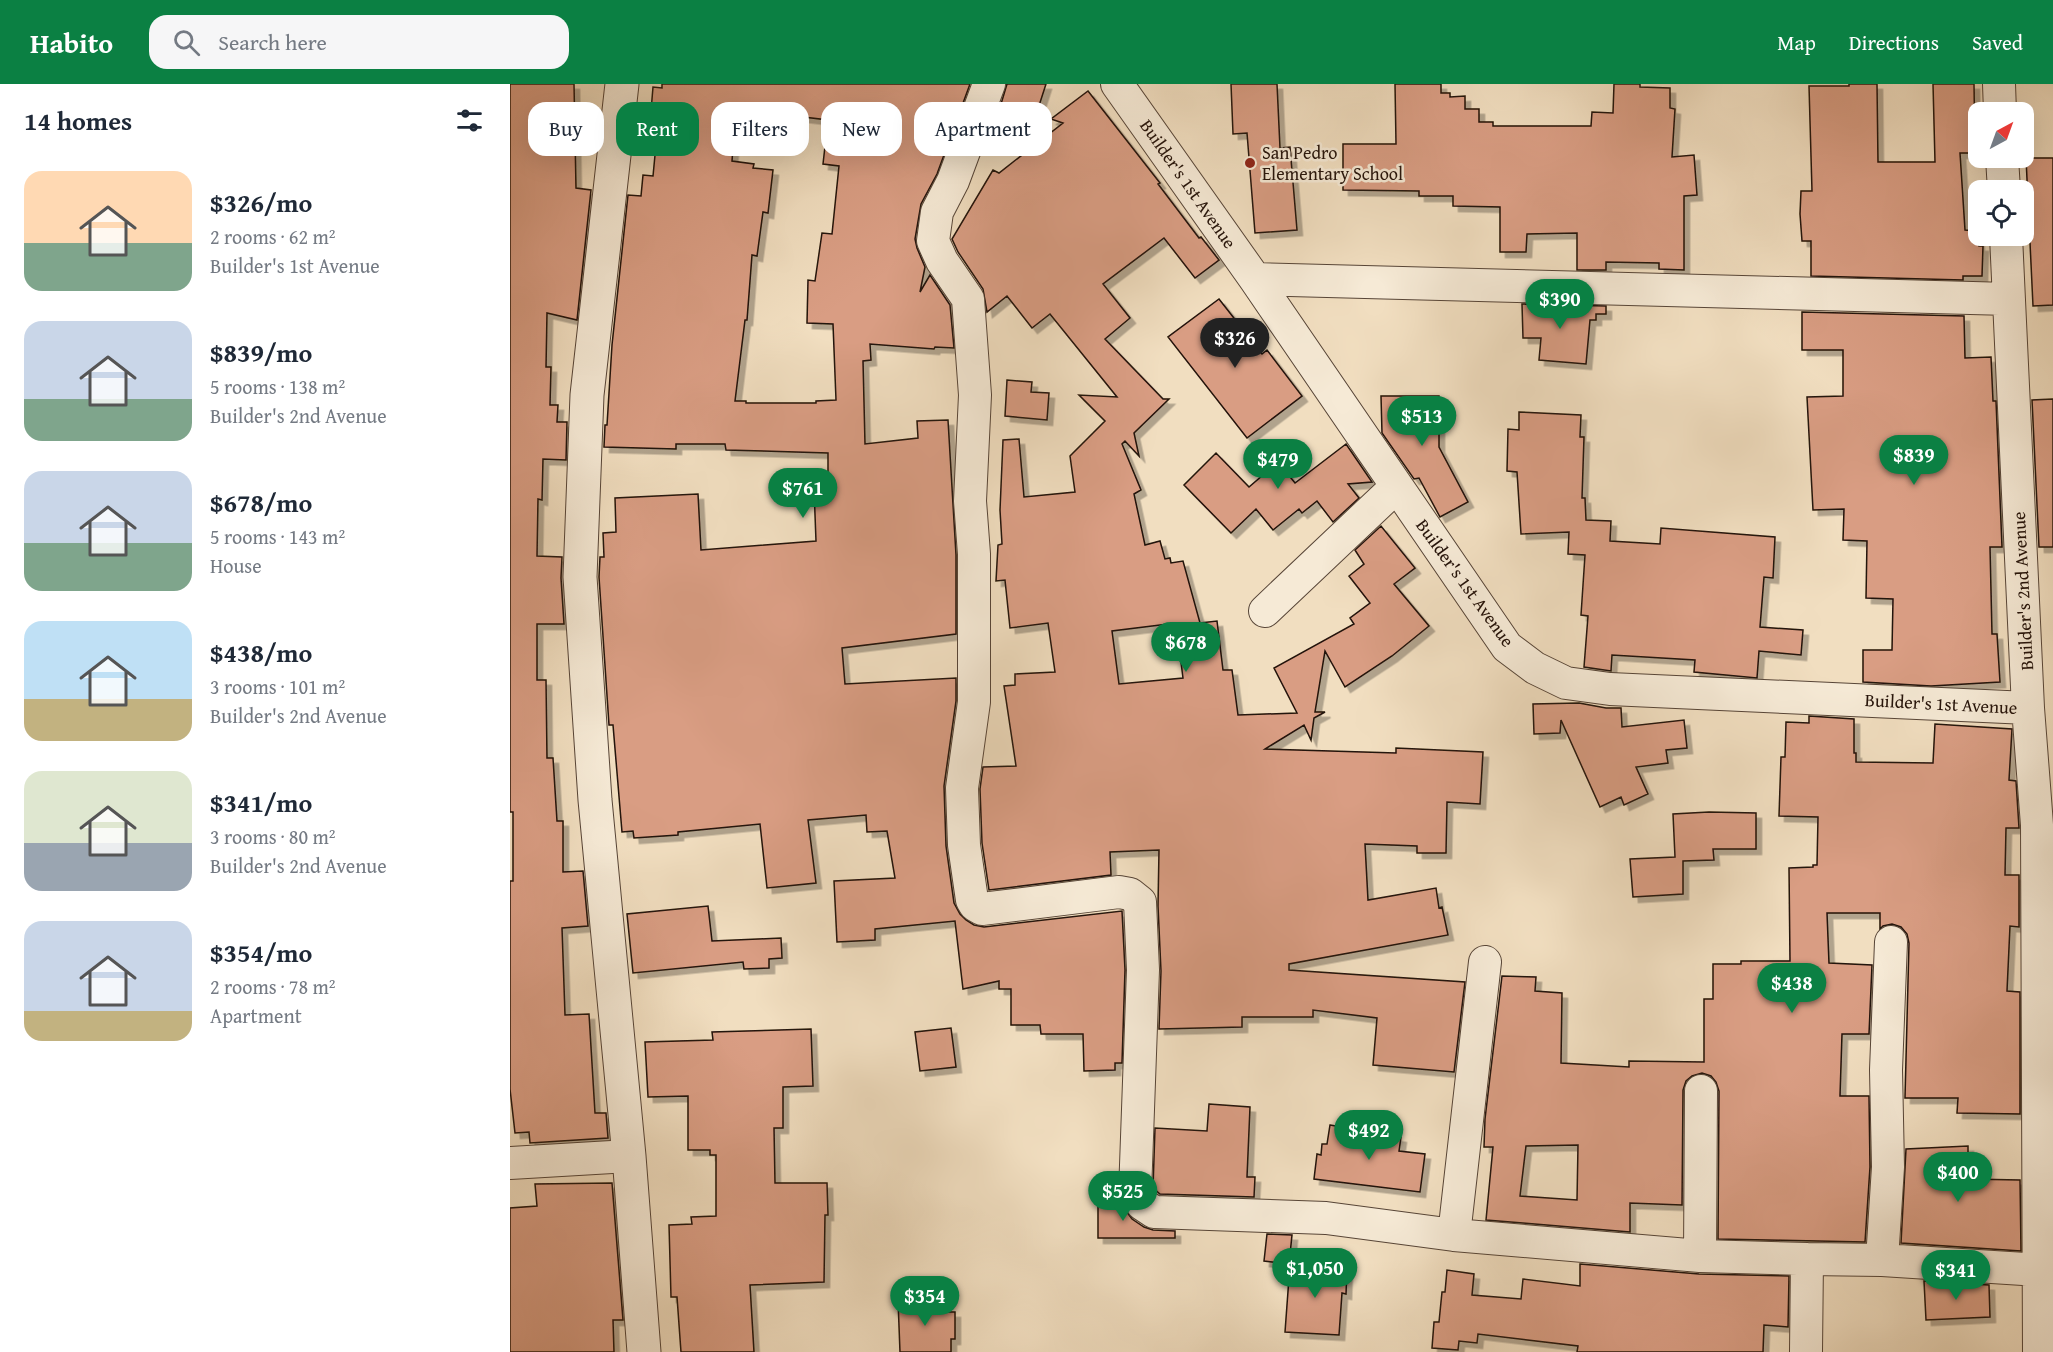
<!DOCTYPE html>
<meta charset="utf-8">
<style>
:root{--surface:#fff;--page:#f6f6f7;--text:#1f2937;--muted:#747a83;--accent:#0b8043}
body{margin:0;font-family:"Gentium Book Plus",serif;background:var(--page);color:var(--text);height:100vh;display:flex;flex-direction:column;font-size:22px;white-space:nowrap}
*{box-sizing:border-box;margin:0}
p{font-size:20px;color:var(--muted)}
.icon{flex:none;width:33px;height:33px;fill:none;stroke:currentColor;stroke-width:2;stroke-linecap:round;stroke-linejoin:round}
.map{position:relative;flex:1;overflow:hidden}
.panel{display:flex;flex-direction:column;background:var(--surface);width:510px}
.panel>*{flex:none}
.hud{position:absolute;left:18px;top:18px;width:570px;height:54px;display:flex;gap:12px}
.needle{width:39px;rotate:41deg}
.controls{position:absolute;left:1458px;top:18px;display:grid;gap:12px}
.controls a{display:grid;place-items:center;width:66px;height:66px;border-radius:12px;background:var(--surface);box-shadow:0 6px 24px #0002;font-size:30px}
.price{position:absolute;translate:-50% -51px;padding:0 14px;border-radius:21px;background:var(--accent);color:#fff;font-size:20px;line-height:39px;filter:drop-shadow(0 2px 3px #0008)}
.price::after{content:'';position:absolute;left:50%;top:36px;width:18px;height:14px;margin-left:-9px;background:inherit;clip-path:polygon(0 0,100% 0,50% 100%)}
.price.on{background:#222;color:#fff}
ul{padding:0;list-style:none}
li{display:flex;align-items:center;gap:18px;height:150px;padding:0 24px}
li span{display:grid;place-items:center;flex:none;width:168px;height:120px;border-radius:18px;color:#555}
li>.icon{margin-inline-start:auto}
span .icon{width:72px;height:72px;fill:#fffc;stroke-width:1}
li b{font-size:26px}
h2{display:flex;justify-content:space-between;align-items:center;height:72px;padding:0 24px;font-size:26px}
.chip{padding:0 21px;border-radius:18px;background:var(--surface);box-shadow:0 6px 24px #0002;font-size:21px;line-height:54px}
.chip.on{background:var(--accent);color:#fff}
header{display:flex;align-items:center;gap:36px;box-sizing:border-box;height:84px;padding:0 30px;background:var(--accent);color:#fff}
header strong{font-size:28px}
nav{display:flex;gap:33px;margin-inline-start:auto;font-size:21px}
.search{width:420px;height:54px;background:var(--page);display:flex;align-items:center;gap:15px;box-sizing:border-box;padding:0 21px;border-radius:18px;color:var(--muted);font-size:22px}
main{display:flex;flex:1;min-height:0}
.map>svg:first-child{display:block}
</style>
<header>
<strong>Habito</strong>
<div class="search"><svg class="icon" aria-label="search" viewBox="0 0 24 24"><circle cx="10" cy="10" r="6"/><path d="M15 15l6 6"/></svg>Search here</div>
<nav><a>Map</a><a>Directions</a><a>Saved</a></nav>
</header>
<main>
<section class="panel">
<h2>14 homes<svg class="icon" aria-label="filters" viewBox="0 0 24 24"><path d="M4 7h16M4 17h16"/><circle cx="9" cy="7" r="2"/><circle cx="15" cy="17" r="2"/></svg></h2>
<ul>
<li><span style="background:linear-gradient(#ffd9b3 60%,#7fa58c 0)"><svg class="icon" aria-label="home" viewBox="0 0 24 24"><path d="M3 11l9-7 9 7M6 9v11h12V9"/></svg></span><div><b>$326/mo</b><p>2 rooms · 62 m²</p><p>Builder's 1st Avenue</p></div></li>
<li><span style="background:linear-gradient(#c9d6e8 65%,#7fa58c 0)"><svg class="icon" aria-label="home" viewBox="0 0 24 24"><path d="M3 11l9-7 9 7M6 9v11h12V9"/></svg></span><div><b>$839/mo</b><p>5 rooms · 138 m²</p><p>Builder's 2nd Avenue</p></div></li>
<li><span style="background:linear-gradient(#c9d6e8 60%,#7fa58c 0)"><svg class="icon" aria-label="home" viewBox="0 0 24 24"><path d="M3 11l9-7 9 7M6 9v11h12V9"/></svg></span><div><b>$678/mo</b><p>5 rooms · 143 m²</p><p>House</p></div></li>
<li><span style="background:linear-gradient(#bfe0f5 65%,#c2b280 0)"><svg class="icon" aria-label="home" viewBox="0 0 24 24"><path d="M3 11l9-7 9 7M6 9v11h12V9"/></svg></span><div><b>$438/mo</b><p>3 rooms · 101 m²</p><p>Builder's 2nd Avenue</p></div></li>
<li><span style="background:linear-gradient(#dfe7d0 60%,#9aa5b1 0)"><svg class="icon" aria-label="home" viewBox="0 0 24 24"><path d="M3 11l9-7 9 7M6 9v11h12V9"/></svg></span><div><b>$341/mo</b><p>3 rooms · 80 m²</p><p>Builder's 2nd Avenue</p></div></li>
<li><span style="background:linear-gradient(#c9d6e8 75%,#c2b280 0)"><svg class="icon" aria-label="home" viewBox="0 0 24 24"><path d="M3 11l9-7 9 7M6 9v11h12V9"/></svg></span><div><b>$354/mo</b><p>2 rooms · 78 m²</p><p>Apartment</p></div></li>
</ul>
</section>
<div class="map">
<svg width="1543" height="1268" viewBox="0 0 1543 1268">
<defs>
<filter id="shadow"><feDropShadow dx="5.5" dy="5.5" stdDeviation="0" flood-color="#0004"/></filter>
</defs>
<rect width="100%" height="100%" fill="#f1dec0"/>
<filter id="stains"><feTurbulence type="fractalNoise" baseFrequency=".00333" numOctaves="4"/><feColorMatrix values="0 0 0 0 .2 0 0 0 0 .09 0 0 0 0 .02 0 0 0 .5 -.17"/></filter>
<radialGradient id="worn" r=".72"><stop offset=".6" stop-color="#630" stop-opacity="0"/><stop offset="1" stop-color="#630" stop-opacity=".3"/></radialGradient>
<!-- building -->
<path fill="#d99d83" stroke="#241209" stroke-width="1.5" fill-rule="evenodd" filter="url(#shadow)" d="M 0,0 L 64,0 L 66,104 L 81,106 L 67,236 L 37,229 L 36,283 L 41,283 L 40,321 L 48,321 L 47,338 L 57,338 L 56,376 L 33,375 L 32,416 L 28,415 L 27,472 L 52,473 L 51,494 L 54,540 L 27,540 L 27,596 L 36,596 L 37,674 L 43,674 L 47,737 L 53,737 L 53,788 L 73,787 L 78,842 L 52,844 L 55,931 L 79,930 L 85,1029 L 96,1029 L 98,1054 L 20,1059 L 19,1048 L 5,1049 L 0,1005 L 0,797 L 3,797 L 3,728 L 0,728 Z
M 152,0 L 460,0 L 427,90 L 411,120 L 405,155 L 407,164 L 415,183 L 410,208 L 420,191 L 440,221 L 444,264 L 425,263 L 424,265 L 360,260 L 361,276 L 353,277 L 355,360 L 408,354 L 407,337 L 438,336 L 446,471 L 446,550 L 332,564 L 335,600 L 446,594 L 446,617 L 434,702 L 436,762 L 444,819 L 450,830 L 456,836 L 464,841 L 474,843 L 612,827 L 615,886 L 612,979 L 605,979 L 605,986 L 574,987 L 573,950 L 531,950 L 530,941 L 501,941 L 501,905 L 489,905 L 489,897 L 453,905 L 445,837 L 365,845 L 365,856 L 327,858 L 324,797 L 385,794 L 377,747 L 357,748 L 356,731 L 298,736 L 306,799 L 257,804 L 250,740 L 168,748 L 168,751 L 124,754 L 123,747 L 112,748 L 103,641 L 99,641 L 89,493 L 90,473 L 94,473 L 93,449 L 106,448 L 105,414 L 188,410 L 191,466 L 306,457 L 304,404 L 318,403 L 318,369 L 216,366 L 215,360 L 166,360 L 166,365 L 94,363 L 95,341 L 97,341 L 102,261 L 118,111 L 131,112 L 133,91 L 143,92 L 148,40 L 140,39 L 143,3 L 152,4 ZM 226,25 L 318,36 L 313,80 L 329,82 L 322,150 L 312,149 L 305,197 L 298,196 L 297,239 L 323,240 L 326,316 L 306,317 L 306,319 L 236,319 L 236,317 L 225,317 L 235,236 L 237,236 L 242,171 L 247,172 L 253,128 L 258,129 L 263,86 L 243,84 L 244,80 L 222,77 Z
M 497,0 L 536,0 L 526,31 L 491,20 Z
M 721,0 L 767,0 L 770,64 L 780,63 L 787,146 L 745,149 L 737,49 L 723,50 Z
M 885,0 L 931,0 L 931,9 L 940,9 L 940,13 L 955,12 L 955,25 L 969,25 L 969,38 L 983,38 L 983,42 L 1081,42 L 1082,28 L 1103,29 L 1104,0 L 1130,0 L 1130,3 L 1160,4 L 1160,24 L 1165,25 L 1162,73 L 1184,71 L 1187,111 L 1174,112 L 1174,186 L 1149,185 L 1149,179 L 1096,178 L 1096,186 L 1067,186 L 1067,149 L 1017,150 L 1016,168 L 990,168 L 990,123 L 943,122 L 943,112 L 909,112 L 909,107 L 833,106 L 833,60 L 886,60 Z
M 1339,0 L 1367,0 L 1368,78 L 1425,78 L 1423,0 L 1464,0 L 1465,69 L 1450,69 L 1455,146 L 1468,147 L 1469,162 L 1473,162 L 1472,192 L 1453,192 L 1453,196 L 1301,192 L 1301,157 L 1292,157 L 1290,130 L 1291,107 L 1302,107 L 1299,2 L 1339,2 Z
M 578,7 L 650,99 L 648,100 L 689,154 L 691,153 L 709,176 L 685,194 L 654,154 L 593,200 L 620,234 L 595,255 L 653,315 L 659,315 L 624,349 L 629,372 L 615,357 L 612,360 L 631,406 L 624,410 L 635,461 L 650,457 L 655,475 L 660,474 L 661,479 L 673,477 L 690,539 L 707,537 L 713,586 L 722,586 L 728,631 L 787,629 L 764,584 L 844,540 L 840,534 L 860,519 L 839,492 L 854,480 L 845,466 L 871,442 L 905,484 L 884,500 L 919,542 L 882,572 L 835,603 L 815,567 L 805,628 L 815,628 L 804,634 L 801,656 L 794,641 L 755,665 L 886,669 L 886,664 L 973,668 L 970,720 L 937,718 L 936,769 L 907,769 L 907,762 L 855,760 L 858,816 L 926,804 L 929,824 L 932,823 L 938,851 L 779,880 L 779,886 L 955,898 L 944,988 L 863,981 L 867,934 L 803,926 L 803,933 L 732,933 L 732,943 L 649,945 L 651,887 L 648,822 L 649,766 L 600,768 L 601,791 L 479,806 L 472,759 L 470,705 L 473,683 L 506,682 L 494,602 L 505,601 L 505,590 L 545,588 L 538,539 L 500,544 L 495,496 L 486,497 L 488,461 L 492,460 L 490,426 L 493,356 L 509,355 L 514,413 L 565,408 L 560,372 L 595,337 L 569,311 L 607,313 L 540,230 L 522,244 L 497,212 L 477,228 L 473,205 L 448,168 L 442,155 L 483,86 L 489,89 L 553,39 L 541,35 ZM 666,539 L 673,594 L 609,600 L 602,547 Z
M 1516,74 L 1543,74 L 1543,221 L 1523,222 Z
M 709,215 L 752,270 L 757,266 L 792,312 L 737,354 L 658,253 Z
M 1012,220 L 1096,222 L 1096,230 L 1086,230 L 1086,236 L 1080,236 L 1076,280 L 1029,276 L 1031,254 L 1013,254 Z
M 1292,228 L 1454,232 L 1455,274 L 1481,273 L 1483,317 L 1486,317 L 1492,463 L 1480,463 L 1482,550 L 1487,550 L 1490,598 L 1421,602 L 1353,598 L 1353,566 L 1382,566 L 1383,515 L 1356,514 L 1357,457 L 1333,456 L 1334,425 L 1303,426 L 1297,313 L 1333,312 L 1333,266 L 1292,266 Z
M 497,296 L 522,298 L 521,308 L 539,309 L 537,336 L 495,332 Z
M 871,312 L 929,312 L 929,363 L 958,418 L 930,433 L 909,394 L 904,395 L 872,349 Z
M 1543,315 L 1543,463 L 1529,463 L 1522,316 Z
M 1009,328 L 1071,331 L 1070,353 L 1074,353 L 1072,414 L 1075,414 L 1076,436 L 1101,437 L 1100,457 L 1150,460 L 1151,444 L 1265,453 L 1263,494 L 1254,493 L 1250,543 L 1293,546 L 1291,571 L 1249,567 L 1247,594 L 1184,588 L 1185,576 L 1102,571 L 1101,587 L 1074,583 L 1078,532 L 1071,531 L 1075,471 L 1058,470 L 1059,448 L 1011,450 L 1007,388 L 997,387 L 998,345 L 1009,346 Z
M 836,360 L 862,398 L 838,400 L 849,414 L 823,438 L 807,417 L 792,429 L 789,425 L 763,446 L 746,425 L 721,449 L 674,401 L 706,369 L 739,403 L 768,378 L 785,399 Z
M 1069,619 L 1096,624 L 1111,624 L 1112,643 L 1174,636 L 1177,664 L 1156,666 L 1158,679 L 1126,683 L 1138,710 L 1114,721 L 1111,713 L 1090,723 L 1051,636 L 1050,649 L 1024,650 L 1023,620 Z
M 1299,632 L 1344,635 L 1344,669 L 1346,669 L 1346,678 L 1423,679 L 1425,640 L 1502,645 L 1499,696 L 1506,697 L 1509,744 L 1496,744 L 1495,791 L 1509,791 L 1509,843 L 1500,842 L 1497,907 L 1510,908 L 1510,1030 L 1447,1029 L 1448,1014 L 1395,1014 L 1399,859 L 1397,850 L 1391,843 L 1382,840 L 1373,842 L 1370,845 L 1370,829 L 1317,829 L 1319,879 L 1362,881 L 1359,950 L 1332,950 L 1330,1012 L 1359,1012 L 1360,1083 L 1355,1158 L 1208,1155 L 1209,1007 L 1206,998 L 1201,992 L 1192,989 L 1182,992 L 1176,997 L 1173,1006 L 1172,1121 L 1120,1119 L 1120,1148 L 976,1136 L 983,1063 L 974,1063 L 975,1035 L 992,892 L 1026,893 L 1025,907 L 1052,909 L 1051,979 L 1119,983 L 1119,977 L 1194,978 L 1194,915 L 1203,915 L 1203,880 L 1231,880 L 1231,877 L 1280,877 L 1279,784 L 1303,783 L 1303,781 L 1307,781 L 1308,733 L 1269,732 L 1271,673 L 1275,673 L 1276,638 L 1299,639 ZM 1068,1061 L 1067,1116 L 1010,1112 L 1016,1062 Z
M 1199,728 L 1246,729 L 1246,765 L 1203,765 L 1204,776 L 1173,777 L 1173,810 L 1123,813 L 1120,775 L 1165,773 L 1163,730 Z
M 198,822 L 202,857 L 271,854 L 272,874 L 259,875 L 259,884 L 234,885 L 233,878 L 123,889 L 117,830 Z
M 441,944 L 446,983 L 410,987 L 405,948 Z
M 301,945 L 303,1002 L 273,1003 L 273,1044 L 264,1044 L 265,1099 L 317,1099 L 318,1131 L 315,1131 L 314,1198 L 240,1201 L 244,1268 L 171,1268 L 167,1213 L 161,1213 L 159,1141 L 182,1140 L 181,1133 L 206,1132 L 206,1071 L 200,1071 L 200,1066 L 178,1066 L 178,1012 L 138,1013 L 135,958 L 203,956 L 202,948 Z
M 699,1020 L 740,1023 L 737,1093 L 745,1093 L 744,1113 L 650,1110 L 643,1104 L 645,1044 L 697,1047 Z
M 820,1041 L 891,1053 L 889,1067 L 915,1070 L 910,1108 L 804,1095 L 807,1070 L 811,1071 L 812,1060 L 817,1060 Z
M 1458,1062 L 1458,1095 L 1510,1096 L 1511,1167 L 1391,1159 L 1396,1065 Z
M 102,1099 L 113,1236 L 103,1236 L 104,1268 L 0,1268 L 0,1124 L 27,1122 L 25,1100 Z
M 588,1112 L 608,1112 L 610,1119 L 622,1135 L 634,1143 L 643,1146 L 665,1147 L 665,1154 L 588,1154 Z
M 757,1150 L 782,1151 L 779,1180 L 754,1177 Z
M 780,1180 L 837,1184 L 836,1210 L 832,1209 L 829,1251 L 775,1248 Z
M 1070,1180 L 1189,1190 L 1279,1192 L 1278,1243 L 1254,1241 L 1253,1268 L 1067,1268 L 1068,1262 L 968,1250 L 967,1259 L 949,1257 L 948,1266 L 922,1264 L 924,1238 L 929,1238 L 932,1208 L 935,1208 L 937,1186 L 964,1190 L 962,1211 L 1011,1215 L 1013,1195 L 1070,1202 Z
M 1414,1197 L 1479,1201 L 1480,1233 L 1416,1236 Z
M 426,1215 L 426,1228 L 445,1228 L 445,1255 L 441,1255 L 441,1268 L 390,1268 L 388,1216 Z"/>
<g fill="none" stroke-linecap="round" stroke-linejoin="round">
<!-- minor casing -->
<g stroke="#574537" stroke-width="34">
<path id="minor" d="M 479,0 L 443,97 L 427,128 L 423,157 L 432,177 L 458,215 L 465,311 L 460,417 L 464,470 L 464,618 L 452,704 L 454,761 L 462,816 L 465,821 L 472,825 L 609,808 L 620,810 L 630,818 L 633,886 L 625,1109 L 632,1120 L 644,1128 L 816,1134 L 944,1151 L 1190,1172 L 1297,1175
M 607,0 L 745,195 L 997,563 L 1025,584 L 1056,599 L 1100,605 L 1518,624
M 1489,0 L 1490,28
M 1492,74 L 1494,106
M 1496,152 L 1518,624 L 1527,741 L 1529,1268
M 745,195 L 1499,215
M 755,527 L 886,403
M 0,1079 L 119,1072
M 944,1151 L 975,878
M 1190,1172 L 1191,1007
M 1372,1176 L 1378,1083 L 1376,986 L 1381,858
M 1296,1268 L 1297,1175 L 1372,1176 L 1530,1186"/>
</g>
<!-- tertiary casing -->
<g stroke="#574537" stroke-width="35">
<path id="tertiary" d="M 112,0 L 77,311 L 70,493 L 85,716 L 119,1072 L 134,1268"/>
</g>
<!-- minor -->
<use href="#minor" stroke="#f6ead6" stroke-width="32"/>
<!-- tertiary -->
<use href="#tertiary" stroke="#f6ead6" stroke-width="33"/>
</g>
<!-- markers -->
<circle fill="#8f2418" stroke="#f6ead6" stroke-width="2" cx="740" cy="79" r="6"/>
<g text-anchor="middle" stroke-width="5" stroke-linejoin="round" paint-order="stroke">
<!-- poi labels -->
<g font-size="18" fill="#241209" stroke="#f6ead6" text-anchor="start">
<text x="752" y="75">San Pedro<tspan x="752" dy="21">Elementary School</tspan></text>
</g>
<!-- street labels -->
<g font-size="18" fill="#241209" stroke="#f6ead6">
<text transform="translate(678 100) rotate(55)" y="6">Builder's 1st Avenue</text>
<text transform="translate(955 499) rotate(54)" y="6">Builder's 1st Avenue</text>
<text transform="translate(1513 507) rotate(-93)" y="6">Builder's 2nd Avenue</text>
<text transform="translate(1431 620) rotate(3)" y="6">Builder's 1st Avenue</text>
</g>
</g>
<rect width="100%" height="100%" filter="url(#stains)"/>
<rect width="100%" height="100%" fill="url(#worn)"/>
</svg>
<div class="controls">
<a><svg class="needle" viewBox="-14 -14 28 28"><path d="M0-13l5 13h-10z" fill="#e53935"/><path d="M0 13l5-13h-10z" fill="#747a83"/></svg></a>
<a><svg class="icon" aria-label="locate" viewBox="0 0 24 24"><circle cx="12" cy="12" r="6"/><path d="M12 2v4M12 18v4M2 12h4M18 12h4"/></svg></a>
</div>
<b class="price" style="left:1050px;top:246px">$390</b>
<b class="price on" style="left:725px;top:285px">$326</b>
<b class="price" style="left:912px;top:363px">$513</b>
<b class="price" style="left:1404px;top:402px">$839</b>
<b class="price" style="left:768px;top:406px">$479</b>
<b class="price" style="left:293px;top:435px">$761</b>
<b class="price" style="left:676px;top:589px">$678</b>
<b class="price" style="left:1282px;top:930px">$438</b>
<b class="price" style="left:859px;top:1077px">$492</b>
<b class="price" style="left:1448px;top:1119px">$400</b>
<b class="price" style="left:613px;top:1138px">$525</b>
<b class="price" style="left:805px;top:1215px">$1,050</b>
<b class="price" style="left:1446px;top:1217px">$341</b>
<b class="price" style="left:415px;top:1243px">$354</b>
<div class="hud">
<a class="chip">Buy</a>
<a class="chip on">Rent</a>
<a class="chip">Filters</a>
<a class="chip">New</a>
<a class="chip">Apartment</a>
</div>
</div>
</main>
